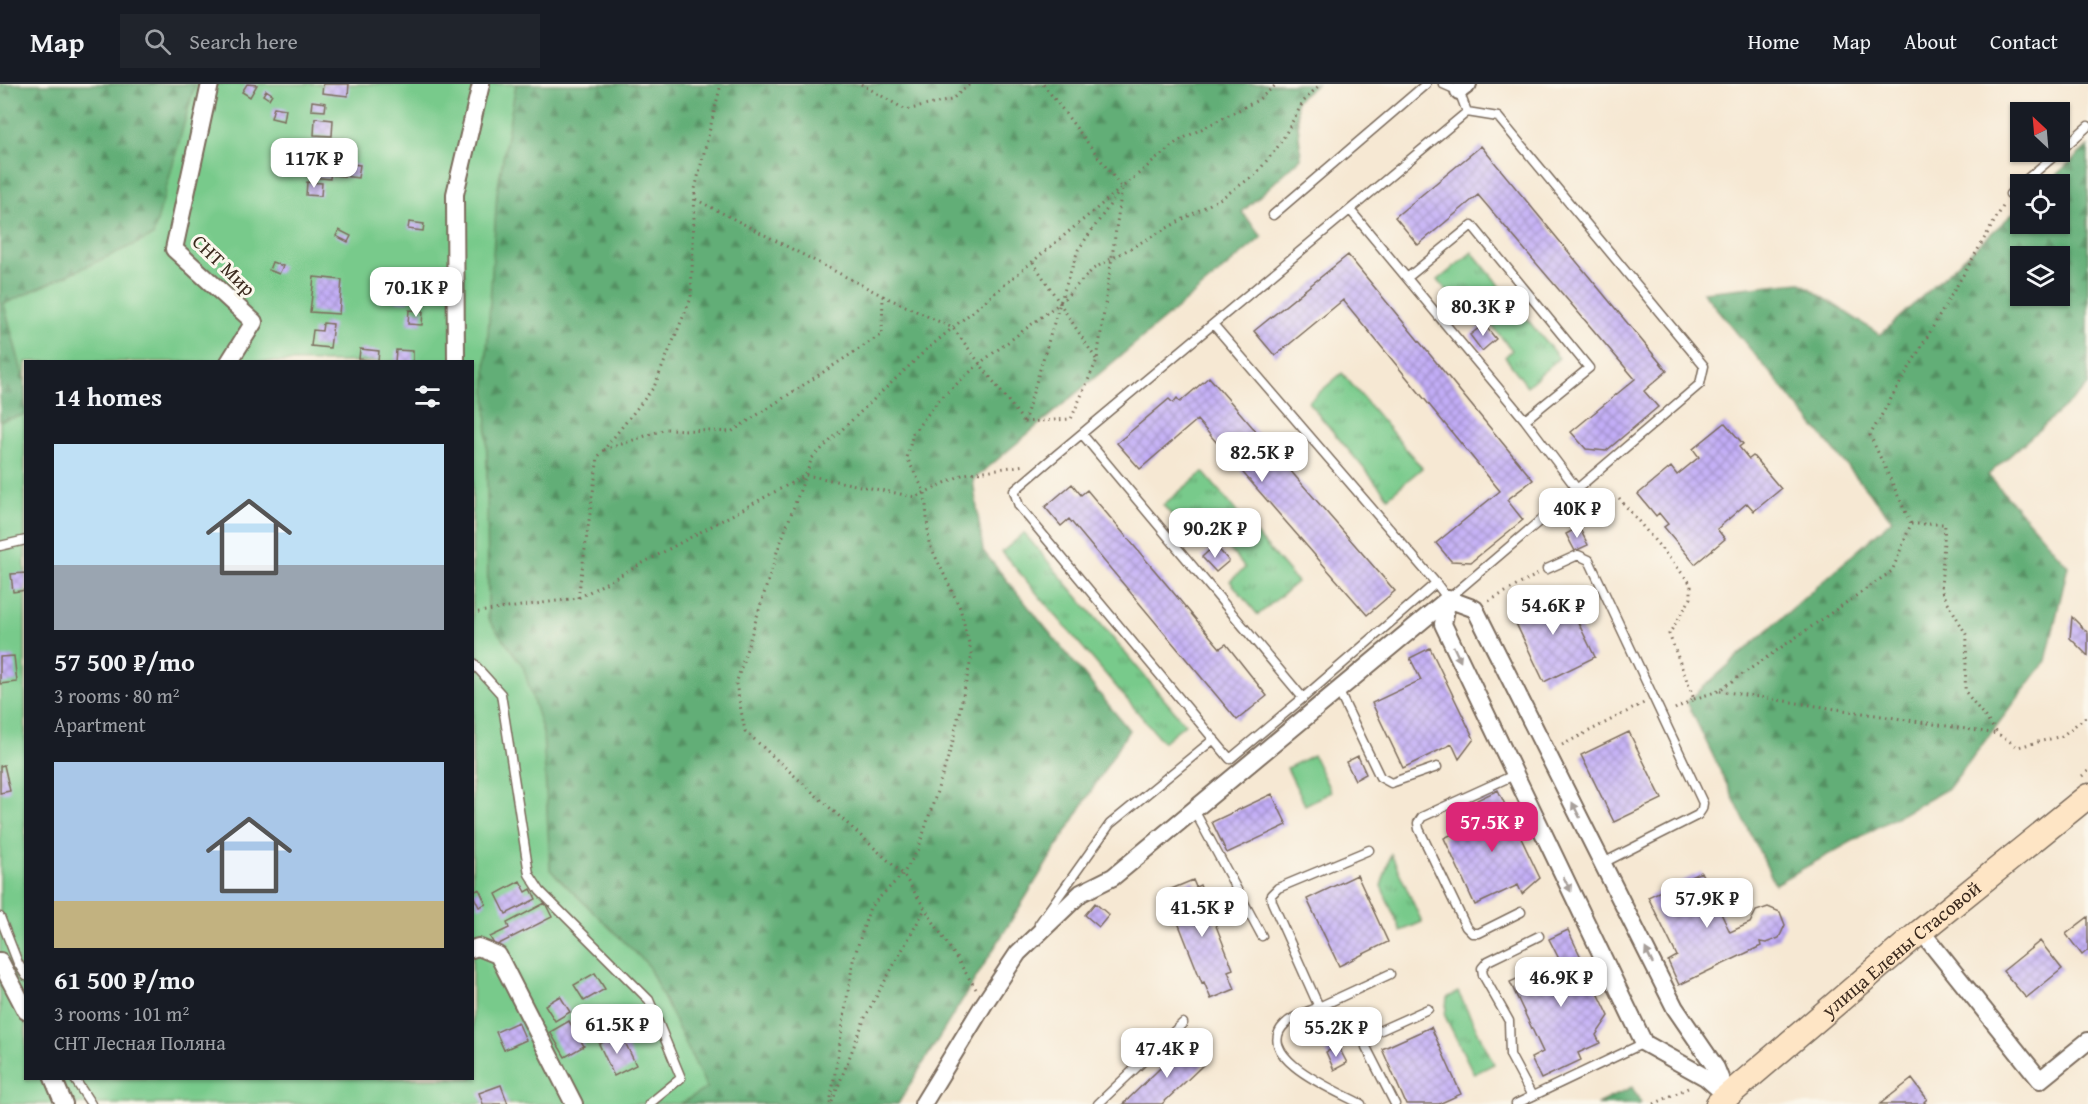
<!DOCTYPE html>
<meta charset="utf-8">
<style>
:root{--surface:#171b24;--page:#20242c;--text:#f1f3f6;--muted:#9ea1a6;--line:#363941;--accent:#db2777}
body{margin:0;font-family:"Gentium Book Plus",serif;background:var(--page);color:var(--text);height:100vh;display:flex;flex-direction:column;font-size:22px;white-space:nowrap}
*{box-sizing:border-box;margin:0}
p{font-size:20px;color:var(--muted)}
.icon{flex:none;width:33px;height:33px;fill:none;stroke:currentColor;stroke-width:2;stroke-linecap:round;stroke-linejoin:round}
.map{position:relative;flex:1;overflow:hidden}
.drawer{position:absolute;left:24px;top:276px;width:450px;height:720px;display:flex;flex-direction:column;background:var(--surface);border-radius:0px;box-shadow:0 2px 4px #0004}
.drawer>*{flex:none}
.needle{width:39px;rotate:334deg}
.controls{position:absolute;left:2010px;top:18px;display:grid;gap:12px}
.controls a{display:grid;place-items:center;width:60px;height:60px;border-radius:0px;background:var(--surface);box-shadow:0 2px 4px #0004;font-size:30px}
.price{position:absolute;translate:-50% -51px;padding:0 14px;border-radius:12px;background:#fff;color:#222;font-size:20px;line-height:39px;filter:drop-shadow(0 2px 3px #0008)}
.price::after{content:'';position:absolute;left:50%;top:36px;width:18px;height:14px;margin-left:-9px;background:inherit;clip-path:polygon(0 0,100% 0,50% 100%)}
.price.selected{background:var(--accent);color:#fff}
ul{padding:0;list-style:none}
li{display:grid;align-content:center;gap:12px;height:318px;padding:0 30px}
li span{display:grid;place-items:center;height:186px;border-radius:0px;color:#555}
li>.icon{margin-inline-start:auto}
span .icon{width:108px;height:108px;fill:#fffc;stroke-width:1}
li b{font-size:26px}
h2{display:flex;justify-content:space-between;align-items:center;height:72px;padding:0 30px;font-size:26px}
header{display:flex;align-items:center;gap:36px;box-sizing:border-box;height:84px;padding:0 30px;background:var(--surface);border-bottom:2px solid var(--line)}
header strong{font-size:28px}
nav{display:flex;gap:33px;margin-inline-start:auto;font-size:21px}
.search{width:420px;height:54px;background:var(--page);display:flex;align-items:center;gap:15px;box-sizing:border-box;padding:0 21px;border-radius:0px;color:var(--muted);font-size:22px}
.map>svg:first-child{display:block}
</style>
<header>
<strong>Map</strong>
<div class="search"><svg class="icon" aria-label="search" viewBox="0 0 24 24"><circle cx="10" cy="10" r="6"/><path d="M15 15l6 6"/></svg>Search here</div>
<nav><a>Home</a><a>Map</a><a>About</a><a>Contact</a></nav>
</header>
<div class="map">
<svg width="2088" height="1020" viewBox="0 0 2088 1020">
<defs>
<pattern id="grass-tufts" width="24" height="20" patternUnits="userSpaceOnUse" patternTransform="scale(1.5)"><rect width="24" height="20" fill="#78ca8b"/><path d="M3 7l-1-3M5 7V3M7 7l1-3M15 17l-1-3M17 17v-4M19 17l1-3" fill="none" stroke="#64a471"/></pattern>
<pattern id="forest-firs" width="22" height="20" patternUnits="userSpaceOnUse" patternTransform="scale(1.5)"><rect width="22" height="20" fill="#62ae77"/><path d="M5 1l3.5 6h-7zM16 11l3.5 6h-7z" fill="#528e61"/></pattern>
<pattern id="building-cross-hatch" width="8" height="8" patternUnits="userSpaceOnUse" patternTransform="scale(1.5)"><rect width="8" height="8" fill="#c2adf7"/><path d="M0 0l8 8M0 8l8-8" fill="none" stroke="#9f8dc7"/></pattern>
</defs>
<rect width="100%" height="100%" fill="#fbf7ec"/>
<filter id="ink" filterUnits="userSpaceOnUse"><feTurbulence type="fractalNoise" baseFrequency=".0167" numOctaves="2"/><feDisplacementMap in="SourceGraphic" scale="12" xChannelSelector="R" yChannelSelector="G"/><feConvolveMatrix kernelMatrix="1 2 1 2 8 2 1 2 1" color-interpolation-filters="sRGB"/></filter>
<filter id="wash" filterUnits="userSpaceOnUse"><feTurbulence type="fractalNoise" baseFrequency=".008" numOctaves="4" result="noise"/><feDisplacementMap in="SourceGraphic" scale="24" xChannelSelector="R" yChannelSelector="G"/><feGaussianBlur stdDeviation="1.35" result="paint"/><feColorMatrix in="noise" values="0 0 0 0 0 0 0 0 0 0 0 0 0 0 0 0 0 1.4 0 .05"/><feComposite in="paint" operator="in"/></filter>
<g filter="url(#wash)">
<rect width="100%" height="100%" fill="#f6e8d3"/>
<!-- grass -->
<path fill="url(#grass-tufts)" stroke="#5a7a54" stroke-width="1.5" d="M 1472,168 L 1559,274 L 1527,302 L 1505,273 L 1512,266 L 1478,225 L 1468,233 L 1438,196 Z
M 1342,289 L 1422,384 L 1388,413 L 1308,318 Z
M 1203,388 L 1297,498 L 1258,531 L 1230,497 L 1245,484 L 1211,443 L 1194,457 L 1163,421 Z
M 1024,449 L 1185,640 L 1163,658 L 1002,468 Z
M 1391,770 L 1422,838 L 1401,847 L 1381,802 Z
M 1458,908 L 1494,980 L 1474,990 L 1445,932 L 1447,914 Z"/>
<!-- forest -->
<path fill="url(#forest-firs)" stroke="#4e6c4a" stroke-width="1.5" fill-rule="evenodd" d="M 0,0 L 195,0 L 154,152 L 4,220 L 25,299 L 26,331 L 0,337 Z
M 516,0 L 1317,0 L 1296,17 L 1301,74 L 1242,128 L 1262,153 L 973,396 L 983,467 L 1129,646 L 898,1020 L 680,1020 L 707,1004 L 647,880 L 550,786 L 543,649 L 488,535 L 486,281 L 497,108 Z
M 2088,62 L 2088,302 L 1988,391 L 2068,482 L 2046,577 L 1949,704 L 1775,800 L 1687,618 L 1892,436 L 1703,208 L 1800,198 L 1880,251 L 2020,123 L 2020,140 L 2060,140 L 2060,100 L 2046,100 ZM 2020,172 L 2060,172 L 2060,212 L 2020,212 Z
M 1632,1003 L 1641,1019 L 1639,1020 L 1597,1020 Z"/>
<!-- garden -->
<path fill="#78ca8b" stroke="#5a7a54" stroke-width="1.5" d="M 195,0 L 516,0 L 497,108 L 486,281 L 488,535 L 523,582 L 543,649 L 550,786 L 647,880 L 707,1004 L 680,1020 L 0,1020 L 0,337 L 25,331 L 26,994 L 472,994 L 472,278 L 26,278 L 25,299 L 4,220 L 153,152 Z
M 1313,671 L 1331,708 L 1305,721 L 1287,684 Z"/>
<g id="blocks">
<!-- building -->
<path fill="url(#building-cross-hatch)" d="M 247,0 L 257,1 L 250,13 L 242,8 Z
M 323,0 L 349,0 L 348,12 L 322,9 Z
M 266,6 L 272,10 L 269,15 L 263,11 Z
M 312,17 L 326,19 L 325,27 L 311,26 Z
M 274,23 L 286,25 L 284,37 L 271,34 Z
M 315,34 L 333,36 L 332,52 L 314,51 Z
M 314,55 L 333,57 L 331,71 L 312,68 Z
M 1481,62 L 1667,287 L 1644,307 L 1658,323 L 1606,367 L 1586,365 L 1571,348 L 1635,295 L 1478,111 L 1418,161 L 1395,133 Z
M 314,73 L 332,75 L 330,95 L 312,93 Z
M 335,78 L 360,81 L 358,94 L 334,91 Z
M 307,98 L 322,99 L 321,112 L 306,111 Z
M 409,138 L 424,140 L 423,147 L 408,145 Z
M 339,146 L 351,152 L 348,158 L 336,152 Z
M 1348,171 L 1533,396 L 1507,416 L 1523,436 L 1471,478 L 1451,477 L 1436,459 L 1500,407 L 1343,216 L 1275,272 L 1254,247 Z
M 272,178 L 283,182 L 279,190 L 269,186 Z
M 406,192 L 413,193 L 412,209 L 405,209 Z
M 314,193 L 342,196 L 339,230 L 310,228 Z
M 395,211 L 409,212 L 408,218 L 394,217 Z
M 409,226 L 423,227 L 422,241 L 408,240 Z
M 323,239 L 333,240 L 330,264 L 311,262 L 313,246 L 322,247 Z
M 1484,240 L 1496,255 L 1482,267 L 1470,251 Z
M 360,265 L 379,267 L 378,277 L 359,275 Z
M 396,266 L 413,267 L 413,278 L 395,278 Z
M 1209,293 L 1395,507 L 1367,531 L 1197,336 L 1140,385 L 1117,359 L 1169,315 L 1173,319 L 1177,314 L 1180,318 Z
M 1725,339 L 1743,360 L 1739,363 L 1749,375 L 1753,372 L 1781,405 L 1754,427 L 1747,419 L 1717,445 L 1725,455 L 1695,480 L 1664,443 L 1668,440 L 1659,429 L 1656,432 L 1638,410 L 1671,383 L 1677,391 L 1699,373 L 1693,365 Z
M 1072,400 L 1081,411 L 1087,406 L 1220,564 L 1226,560 L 1267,612 L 1237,636 L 1069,435 L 1061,442 L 1045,423 Z
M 1579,443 L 1588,461 L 1575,467 L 1566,450 Z
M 1215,461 L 1229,477 L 1216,488 L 1202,473 Z
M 26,489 L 26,506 L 13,508 L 11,490 Z
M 1562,506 L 1595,573 L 1544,598 L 1512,531 Z
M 2072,533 L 2088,549 L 2088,572 L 2070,554 Z
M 1430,564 L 1474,655 L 1459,675 L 1452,660 L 1403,684 L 1372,619 L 1421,596 L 1410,574 Z
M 14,572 L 17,598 L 0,600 L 0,573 Z
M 1629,648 L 1662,715 L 1614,738 L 1581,671 Z
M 1358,672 L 1366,690 L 1355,696 L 1346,678 Z
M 4,681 L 10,707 L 0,709 L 0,682 Z
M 1498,706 L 1540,794 L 1522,810 L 1518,801 L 1475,821 L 1444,754 L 1486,734 L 1477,716 Z
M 1272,710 L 1287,741 L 1227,769 L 1212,738 Z
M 1701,788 L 1730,848 L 1750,839 L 1756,827 L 1768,823 L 1780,828 L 1785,841 L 1779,854 L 1766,859 L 1760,858 L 1761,862 L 1679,901 L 1668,877 L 1677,872 L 1648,813 Z
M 1357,791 L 1388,858 L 1339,882 L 1307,815 Z
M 1193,796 L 1196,803 L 1200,801 L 1233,885 L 1228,887 L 1235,905 L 1211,915 L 1204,898 L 1202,899 L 1170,818 L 1173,817 L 1169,806 Z
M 520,797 L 526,808 L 531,805 L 536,815 L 506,830 L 496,810 Z
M 479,805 L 486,820 L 479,823 L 472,809 Z
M 545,819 L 552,833 L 495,862 L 490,853 L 509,844 L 507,839 Z
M 1095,819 L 1109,831 L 1099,843 L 1085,831 Z
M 2088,833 L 2088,866 L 2082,871 L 2066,850 Z
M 1568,846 L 1609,932 L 1596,951 L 1600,959 L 1578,969 L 1581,976 L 1541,995 L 1531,974 L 1543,968 L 1510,898 L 1559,875 L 1549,855 Z
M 2040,857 L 2062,885 L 2026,914 L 2003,887 Z
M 595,889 L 605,905 L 584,917 L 574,901 Z
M 560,912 L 570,928 L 555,937 L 545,921 Z
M 569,937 L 584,962 L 565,973 L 550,948 Z
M 518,938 L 526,956 L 504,966 L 496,948 Z
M 1431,943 L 1461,1010 L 1439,1020 L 1406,1020 L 1382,965 Z
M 621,950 L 636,981 L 614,992 L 599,960 Z
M 1184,961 L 1203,981 L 1162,1020 L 1123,1020 Z
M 1338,962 L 1347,979 L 1334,986 L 1326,968 Z
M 1912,995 L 1927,1015 L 1924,1018 L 1926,1020 L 1880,1020 Z
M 501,1001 L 508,1020 L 483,1020 L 479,1009 Z"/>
</g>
</g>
<g filter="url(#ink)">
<use href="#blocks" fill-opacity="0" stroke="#7c6c5d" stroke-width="1.5"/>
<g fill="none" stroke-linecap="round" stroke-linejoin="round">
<!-- lane casing -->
<g stroke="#7c6c5d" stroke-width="11">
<path id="lane" d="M 1443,0 L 1459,7 L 1467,28
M 2060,67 L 2088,42
M 2021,100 L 2059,68
M 2010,110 L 2020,101
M 1351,127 L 1525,336 L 1577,405
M 1273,131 L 1426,0
M 1407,194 L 1472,141 L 1589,284 L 1525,336
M 1213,240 L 1436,499 L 1303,614
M 1082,350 L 1303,614 L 1230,675 L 1019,422 L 1014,407 L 1049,377 L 1467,28 L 1498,33 L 1704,282 L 1700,300 L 1448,515 L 1436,499
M 0,462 L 26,456
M 1547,485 L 1578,471 L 1589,476 L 1703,719 L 1702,725 L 1698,731 L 1603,779
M 472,578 L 501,610 L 529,790 L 540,807 L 649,916 L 681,994 L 649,1020
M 1338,606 L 1380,693 L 1391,699 L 1437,683
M 1514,691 L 1422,733 L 1418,739 L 1419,745 L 1466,843 L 1472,849 L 1479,849 L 1521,828
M 1194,726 L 1262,852
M 0,833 L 18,879 L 26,892
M 1039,840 L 1110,740 L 1214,655
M 1319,923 L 1390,890
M 74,994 L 91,1020
M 1532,1012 L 1510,971 L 1509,937 L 1483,891 L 1482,884 L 1488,877 L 1539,852
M 1098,1020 L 1183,939
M 1361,1020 C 1341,1009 1251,973 1285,940 C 1294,931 1308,928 1319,923 L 1272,818 L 1271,811 L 1278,804 L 1369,766
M 1395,1020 L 1366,963 L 1366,957 L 1370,951 L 1428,925
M 1516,1020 L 1644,959"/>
</g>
<!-- street casing -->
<g stroke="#7c6c5d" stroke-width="20">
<path id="street" d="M 210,0 L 174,165 L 254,238 L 229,278
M 1459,7 L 1468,0
M 456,278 L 455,110 L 481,0
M 1448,515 L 1443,540 L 1644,959 L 1705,993 L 1727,1012
M 1448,515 L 1475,525 L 1675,924 L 1716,984 L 1726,1009
M 1921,847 L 2040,996 L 2088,957
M 472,865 L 478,863 L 498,871 L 574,1020
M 0,877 L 26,927
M 53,994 L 64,1020
M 923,1020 L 984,920 L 1018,869 L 1081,809 L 1113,793 L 1448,515"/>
</g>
<!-- secondary casing -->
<g stroke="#7c6c5d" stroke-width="27">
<g id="secondary">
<path id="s1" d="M 1718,1020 L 1921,847 L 2088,712"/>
</g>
</g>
<!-- path -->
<path stroke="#7c6c5d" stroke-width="3" stroke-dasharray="1.5 4.5" stroke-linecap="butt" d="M 861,0 L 906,26 L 951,16 L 970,0
M 1033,178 L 1096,275
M 883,212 L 953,244 L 1024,338
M 1024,338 L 1071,335 L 1097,276 L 1122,104 L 1043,0
M 1024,338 L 1060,219 L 1078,166 L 1119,108
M 604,366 L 666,345 L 731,348 L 882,250 L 883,212 L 695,115
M 1619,414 L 1691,500 L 1691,514 L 1669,550 L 1694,615 L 1671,627
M 1911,440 L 1945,440 L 1941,506 L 1967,552 L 1965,607 L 1998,650 L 2018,663 L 2062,652 L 2088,631
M 578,514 L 598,373 L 654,303 L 691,214 L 695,105 L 721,0
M 1489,517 L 1538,490
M 472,529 L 578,514 L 806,391 L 915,413 L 964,390 L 1025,381
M 1720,607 L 1998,650
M 1694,615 L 1718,607 L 1892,487 L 1911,440 L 1870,351 L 2005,119
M 1562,661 L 1644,619
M 2082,692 L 2088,687
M 976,905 L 903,790 L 745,647 L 736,600 L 777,468 L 812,374 L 926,266 L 1178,57 L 1258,16 L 1277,0
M 832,1018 L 866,931 L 925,825
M 830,1020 L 853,877 L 870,823 L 903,790 L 918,766 L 952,661 L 972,571 L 960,524 L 929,459 L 925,409 L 907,374 L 913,349 L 939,316 L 980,279 L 1060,219 L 1093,185 L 1223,113 L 1256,90 L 1280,60 L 1303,18 L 1320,0
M 1654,1020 L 1690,1003"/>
<!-- lane -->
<use href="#lane" stroke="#fff" stroke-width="8"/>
<!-- street -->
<use href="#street" stroke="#fff" stroke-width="16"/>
<!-- secondary -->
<use href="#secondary" stroke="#fee5c5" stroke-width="24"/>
</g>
<!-- one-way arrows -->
<defs><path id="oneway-solid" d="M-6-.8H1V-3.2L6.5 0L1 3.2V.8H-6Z" transform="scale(1.5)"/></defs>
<g fill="#a79f9a">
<use href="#oneway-solid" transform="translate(1457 570) rotate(65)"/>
<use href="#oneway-solid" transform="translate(1576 726) rotate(-117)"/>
<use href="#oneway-solid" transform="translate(1567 800) rotate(64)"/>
<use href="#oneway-solid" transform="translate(1649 872) rotate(-116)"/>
</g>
</g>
<g text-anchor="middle" stroke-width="6" stroke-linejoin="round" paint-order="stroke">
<!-- street labels -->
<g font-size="20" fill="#3b2a1e" stroke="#fbf7ec">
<text transform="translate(224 181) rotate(44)" y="7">СНТ Мир</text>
<text dy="7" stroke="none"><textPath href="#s1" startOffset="240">улица Елены Стасовой</textPath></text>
</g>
</g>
</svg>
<div class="controls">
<a><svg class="needle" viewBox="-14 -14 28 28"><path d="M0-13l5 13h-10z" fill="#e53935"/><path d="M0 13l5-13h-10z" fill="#9ea1a6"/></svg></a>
<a><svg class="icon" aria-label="locate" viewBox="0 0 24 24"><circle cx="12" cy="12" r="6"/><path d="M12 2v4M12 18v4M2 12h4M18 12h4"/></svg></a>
<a><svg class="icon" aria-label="layers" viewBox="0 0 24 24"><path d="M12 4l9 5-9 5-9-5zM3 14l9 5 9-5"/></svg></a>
</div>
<b class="price" style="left:314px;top:105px">117K ₽</b>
<b class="price" style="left:416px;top:234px">70.1K ₽</b>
<b class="price" style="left:1483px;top:253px">80.3K ₽</b>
<b class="price" style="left:1262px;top:399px">82.5K ₽</b>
<b class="price" style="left:1577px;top:455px">40K ₽</b>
<b class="price" style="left:1215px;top:475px">90.2K ₽</b>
<b class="price" style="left:1553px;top:552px">54.6K ₽</b>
<b class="price selected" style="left:1492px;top:769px">57.5K ₽</b>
<b class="price" style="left:1707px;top:845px">57.9K ₽</b>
<b class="price" style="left:1202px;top:854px">41.5K ₽</b>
<b class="price" style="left:1561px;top:924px">46.9K ₽</b>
<b class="price" style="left:617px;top:971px">61.5K ₽</b>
<b class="price" style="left:1336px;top:974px">55.2K ₽</b>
<b class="price" style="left:1167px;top:995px">47.4K ₽</b>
<section class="drawer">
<h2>14 homes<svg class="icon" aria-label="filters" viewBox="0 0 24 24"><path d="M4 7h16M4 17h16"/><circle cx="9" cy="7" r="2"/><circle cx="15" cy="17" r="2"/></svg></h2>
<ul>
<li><span style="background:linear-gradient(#bfe0f5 65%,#9aa5b1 0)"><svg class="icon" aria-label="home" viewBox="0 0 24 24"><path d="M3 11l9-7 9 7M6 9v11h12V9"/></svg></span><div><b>57 500 ₽/mo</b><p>3 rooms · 80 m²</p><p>Apartment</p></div></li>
<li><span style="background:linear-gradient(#a9c7e8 75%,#c2b280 0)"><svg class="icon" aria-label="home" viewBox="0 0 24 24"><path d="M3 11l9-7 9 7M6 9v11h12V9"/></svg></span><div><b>61 500 ₽/mo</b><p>3 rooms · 101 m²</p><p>СНТ Лесная Поляна</p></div></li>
</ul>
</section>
</div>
